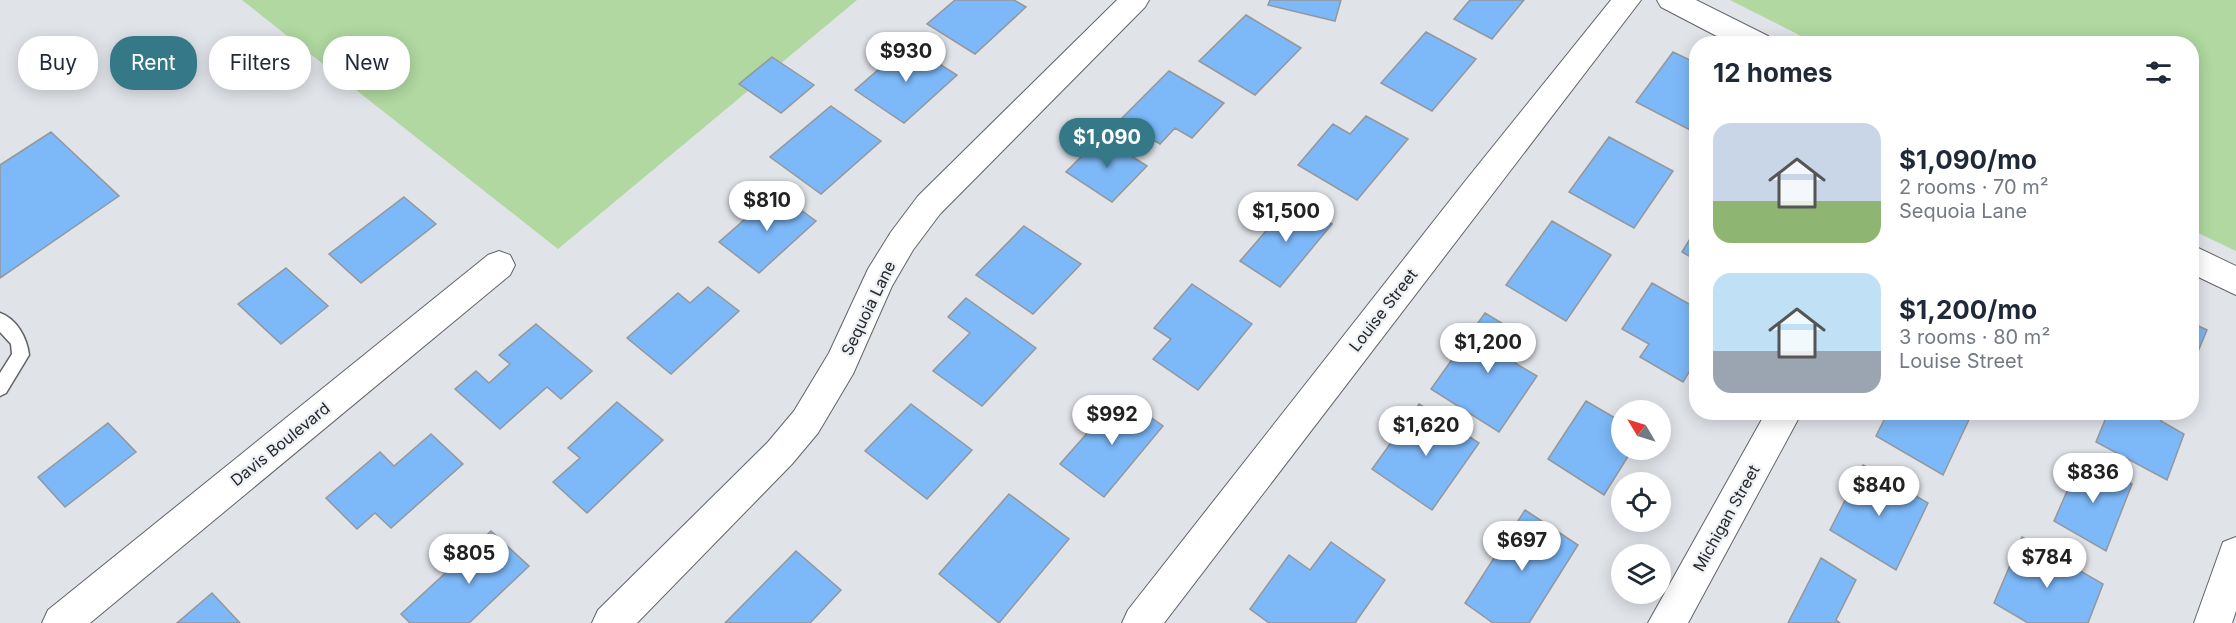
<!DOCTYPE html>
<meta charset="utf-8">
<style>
:root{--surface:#fff;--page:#f2f2f3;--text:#1f2937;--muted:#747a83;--accent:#357988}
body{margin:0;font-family:Inter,sans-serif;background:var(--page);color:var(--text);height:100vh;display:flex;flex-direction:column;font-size:22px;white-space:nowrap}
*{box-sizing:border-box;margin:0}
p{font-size:20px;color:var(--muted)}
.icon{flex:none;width:33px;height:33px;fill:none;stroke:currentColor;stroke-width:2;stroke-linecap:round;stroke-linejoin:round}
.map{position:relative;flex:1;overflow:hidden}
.details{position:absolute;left:1689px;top:36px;width:510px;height:384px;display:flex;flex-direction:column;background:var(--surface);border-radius:24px;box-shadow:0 3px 15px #0003}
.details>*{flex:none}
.top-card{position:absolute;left:18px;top:36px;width:570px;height:54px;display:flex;gap:12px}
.needle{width:39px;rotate:308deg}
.tools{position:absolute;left:1611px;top:400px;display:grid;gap:12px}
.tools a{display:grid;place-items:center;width:60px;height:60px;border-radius:50%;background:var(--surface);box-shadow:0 3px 15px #0003;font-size:30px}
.price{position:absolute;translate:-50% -51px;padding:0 14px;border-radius:21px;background:#fff;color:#222;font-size:20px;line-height:39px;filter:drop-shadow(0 2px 3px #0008)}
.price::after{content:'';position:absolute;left:50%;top:36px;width:18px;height:14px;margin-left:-9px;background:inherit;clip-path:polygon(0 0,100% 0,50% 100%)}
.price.selected{background:var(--accent);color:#fff}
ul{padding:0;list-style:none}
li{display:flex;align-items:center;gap:18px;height:150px;padding:0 24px}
li span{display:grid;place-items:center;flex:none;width:168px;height:120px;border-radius:18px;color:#555}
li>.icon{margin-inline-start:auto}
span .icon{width:72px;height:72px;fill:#fffc;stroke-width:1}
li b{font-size:26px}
h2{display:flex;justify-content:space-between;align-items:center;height:72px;padding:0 24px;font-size:26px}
.tag{padding:0 21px;border-radius:24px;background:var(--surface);box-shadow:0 3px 15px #0003;font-size:21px;line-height:54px}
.tag.selected{background:var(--accent);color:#fff}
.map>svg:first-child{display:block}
</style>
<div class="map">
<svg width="2236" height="623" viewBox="0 0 2236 623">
<rect width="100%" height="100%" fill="#e0e3e8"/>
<!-- green -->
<path fill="#b0d8a0" d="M 242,0 L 857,0 L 558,249 Z
M 1730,0 L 2236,0 L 2236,251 L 2192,230 L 2192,44 L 1815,43 Z"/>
<!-- building -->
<path fill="#7db8f8" stroke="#94979b" stroke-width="1.5" d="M 955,0 L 1014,0 L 1026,7 L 975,54 L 927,24 Z
M 1270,0 L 1341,0 L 1335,21 L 1268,5 Z
M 1470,0 L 1524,0 L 1492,39 L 1454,19 Z
M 1246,15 L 1301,48 L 1255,95 L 1199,61 Z
M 1426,32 L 1476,59 L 1432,111 L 1381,83 Z
M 908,44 L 957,75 L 904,123 L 855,90 Z
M 1673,52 L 1696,63 L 1696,133 L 1636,102 Z
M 772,57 L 814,85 L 781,113 L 739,84 Z
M 1169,71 L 1224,103 L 1192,138 L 1175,128 L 1160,144 L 1120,120 Z
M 831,106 L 881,141 L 821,194 L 770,157 Z
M 1366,116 L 1408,139 L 1357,200 L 1298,165 L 1333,124 L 1350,134 Z
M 51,132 L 119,196 L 0,278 L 0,165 Z
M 1101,137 L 1147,166 L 1112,202 L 1066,172 Z
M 1609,137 L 1673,171 L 1634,228 L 1569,192 Z
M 776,192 L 816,221 L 759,273 L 719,242 Z
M 404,197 L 436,224 L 361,283 L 329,254 Z
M 1293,200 L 1332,224 L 1280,287 L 1240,261 Z
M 1552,221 L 1611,255 L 1566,321 L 1506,285 Z
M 1024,226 L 1081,264 L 1033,314 L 976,275 Z
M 1696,229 L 1696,260 L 1682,252 Z
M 286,268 L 328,306 L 281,344 L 238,304 Z
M 1652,283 L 1696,308 L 1696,361 L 1683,382 L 1640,357 L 1649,344 L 1622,329 Z
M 1192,284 L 1252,324 L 1198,390 L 1153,359 L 1171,339 L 1154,328 Z
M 708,287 L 739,311 L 671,374 L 627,338 L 678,293 L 690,303 Z
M 966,298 L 1036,348 L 982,406 L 933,371 L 970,333 L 948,317 Z
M 1485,313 L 1531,341 L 1515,363 L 1537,376 L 1499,432 L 1431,389 Z
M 2192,323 L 2207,330 L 2192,366 Z
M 536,324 L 592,371 L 561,399 L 547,387 L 500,429 L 455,389 L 476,371 L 489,383 L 510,364 L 499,355 Z
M 1120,396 L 1163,426 L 1104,497 L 1060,464 Z
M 1586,401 L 1622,422 L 1622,450 L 1632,450 L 1604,495 L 1548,459 Z
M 617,402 L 663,440 L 587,513 L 553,482 L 580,458 L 568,448 Z
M 911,404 L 972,450 L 927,499 L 865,451 Z
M 1419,404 L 1479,443 L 1432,510 L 1372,469 Z
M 1888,412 L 1972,412 L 1972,413 L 1943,475 L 1876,436 Z
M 2091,412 L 2164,412 L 2161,421 L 2184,434 L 2167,480 L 2096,442 L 2105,420 Z
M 108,423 L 136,452 L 65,507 L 38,477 Z
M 431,434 L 463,464 L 391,528 L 375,513 L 357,529 L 326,498 L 380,452 L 394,466 Z
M 2082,457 L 2132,484 L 2106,551 L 2054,521 Z
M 1863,465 L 1928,503 L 1896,570 L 1830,530 Z
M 1009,494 L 1069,539 L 999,623 L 939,574 Z
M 1525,510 L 1578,545 L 1529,623 L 1493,623 L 1465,603 Z
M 491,531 L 529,566 L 469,623 L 410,623 L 401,614 Z
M 2022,537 L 2103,584 L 2088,623 L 2028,623 L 1994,603 Z
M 1331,542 L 1385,580 L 1355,623 L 1269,623 L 1250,609 L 1289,555 L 1310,570 Z
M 796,551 L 841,590 L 810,623 L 725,623 Z
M 1821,558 L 1856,580 L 1836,620 L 1840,623 L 1788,623 Z
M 212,593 L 240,623 L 177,623 Z"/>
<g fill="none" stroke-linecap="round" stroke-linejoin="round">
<!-- service casing -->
<g stroke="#616468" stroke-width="3">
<path id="service" d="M 0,313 C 17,319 27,338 29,355 L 6,393 L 0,396 L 0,373 L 12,354 L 11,344 L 0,332 Z"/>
</g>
<!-- minor casing -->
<g stroke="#616468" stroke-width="2">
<path id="minor" d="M 1117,0 L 1149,0 L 1145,7 L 940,214 L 913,250 L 892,286 L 853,374 L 818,433 L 792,464 L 637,623 L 592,623 L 598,610 L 768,442 L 794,411 L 829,353 L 868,269 L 891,232 L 918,196 Z
M 1611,0 L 1641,0 L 1164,623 L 1122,623 L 1128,610 L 1466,180 Z
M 1657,0 L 1696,0 L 1768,36 L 1772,44 L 1732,44 L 1661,7 Z
M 2192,245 L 2236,266 L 2236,295 L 2192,274 Z
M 499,251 L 510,255 L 515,265 L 510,275 L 90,623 L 42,623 L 48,610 L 488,255 Z
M 1766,412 L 1802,412 L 1688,623 L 1648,623 Z
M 2236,537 L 2236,611 L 2232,623 L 2194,623 L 2223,542 Z"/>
</g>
<!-- service -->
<use href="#service" fill="#fff" fill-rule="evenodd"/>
<!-- minor -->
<use href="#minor" fill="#fff" fill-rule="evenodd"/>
</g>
<g text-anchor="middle" stroke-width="4.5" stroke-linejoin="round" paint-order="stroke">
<!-- street labels -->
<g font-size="16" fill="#262729" stroke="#edf1f5">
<text transform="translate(868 308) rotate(-64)" y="6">Sequoia Lane</text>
<text transform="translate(1383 310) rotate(-52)" y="6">Louise Street</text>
<text transform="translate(280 444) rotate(-39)" y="6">Davis Boulevard</text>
<text transform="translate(1726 518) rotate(-61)" y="6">Michigan Street</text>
</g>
</g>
</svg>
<div class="tools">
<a><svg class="needle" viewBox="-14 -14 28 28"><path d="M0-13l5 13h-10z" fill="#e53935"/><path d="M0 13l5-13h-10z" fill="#747a83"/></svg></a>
<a><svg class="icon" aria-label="locate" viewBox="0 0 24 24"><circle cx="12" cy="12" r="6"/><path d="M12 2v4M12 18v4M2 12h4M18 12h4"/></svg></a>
<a><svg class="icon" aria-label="layers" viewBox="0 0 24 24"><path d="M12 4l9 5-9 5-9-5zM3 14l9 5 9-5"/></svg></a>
</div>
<b class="price" style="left:906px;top:83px">$930</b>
<b class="price selected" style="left:1107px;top:169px">$1,090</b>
<b class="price" style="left:767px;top:232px">$810</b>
<b class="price" style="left:1286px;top:243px">$1,500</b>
<b class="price" style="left:1488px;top:374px">$1,200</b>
<b class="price" style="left:1112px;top:446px">$992</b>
<b class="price" style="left:1426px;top:457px">$1,620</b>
<b class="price" style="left:2093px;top:504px">$836</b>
<b class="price" style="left:1879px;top:517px">$840</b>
<b class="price" style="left:1522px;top:572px">$697</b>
<b class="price" style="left:469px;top:585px">$805</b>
<b class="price" style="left:2047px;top:589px">$784</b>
<div class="top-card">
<a class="tag">Buy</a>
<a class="tag selected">Rent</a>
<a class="tag">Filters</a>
<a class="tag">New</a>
</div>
<section class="details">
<h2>12 homes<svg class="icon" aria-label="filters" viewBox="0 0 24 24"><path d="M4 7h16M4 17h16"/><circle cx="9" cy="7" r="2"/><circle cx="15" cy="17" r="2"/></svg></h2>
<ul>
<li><span style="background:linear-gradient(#c9d6e8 65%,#8fb573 0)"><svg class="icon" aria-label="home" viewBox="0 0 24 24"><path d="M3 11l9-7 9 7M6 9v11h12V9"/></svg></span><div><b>$1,090/mo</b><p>2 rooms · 70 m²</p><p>Sequoia Lane</p></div></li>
<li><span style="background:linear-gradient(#bfe0f5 65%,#9aa5b1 0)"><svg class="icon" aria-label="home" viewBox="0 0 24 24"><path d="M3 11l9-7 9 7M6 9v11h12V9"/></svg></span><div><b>$1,200/mo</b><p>3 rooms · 80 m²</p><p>Louise Street</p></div></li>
</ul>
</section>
</div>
